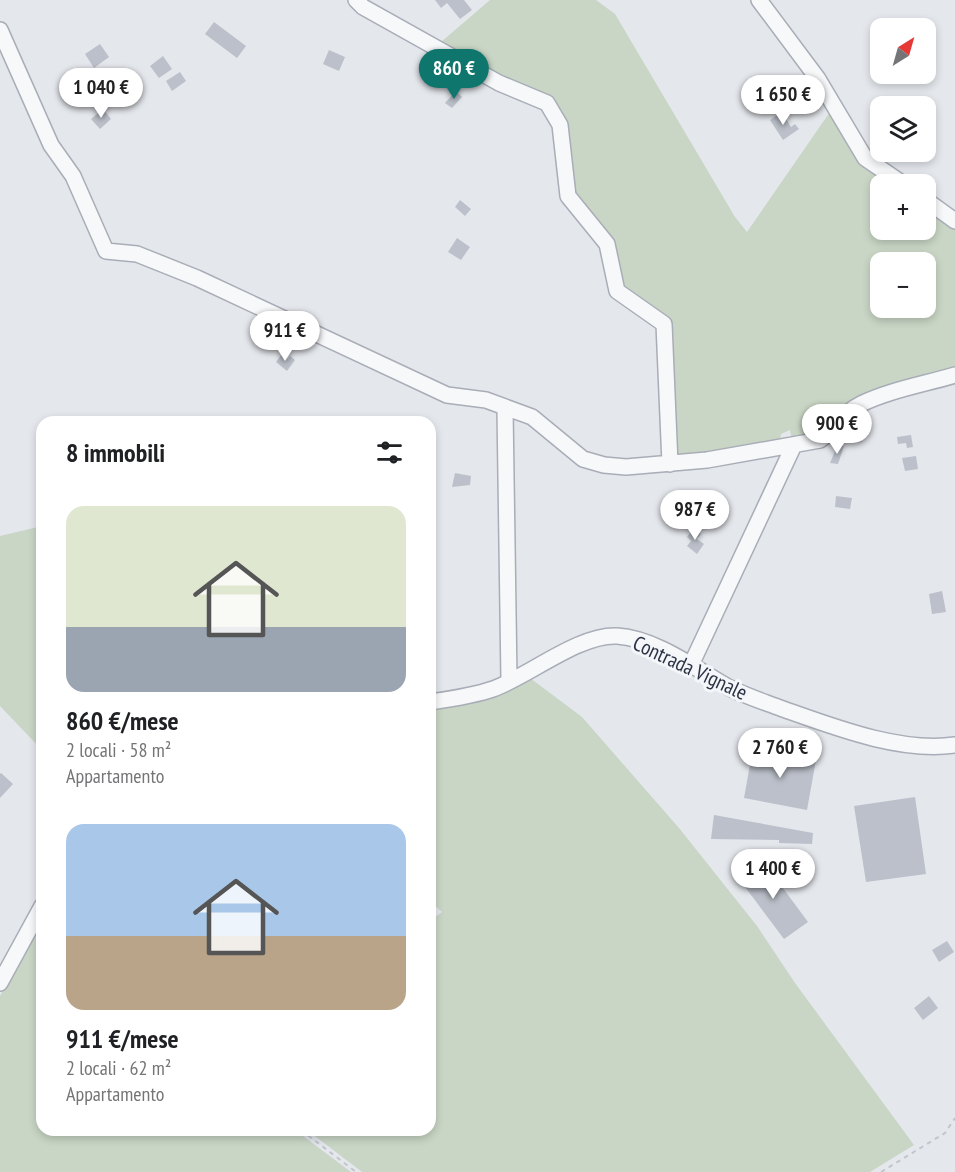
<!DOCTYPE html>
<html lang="it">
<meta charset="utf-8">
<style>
:root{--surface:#fff;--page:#f2f2f2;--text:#202124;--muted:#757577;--accent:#0f766e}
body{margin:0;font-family:"PT Sans Narrow",sans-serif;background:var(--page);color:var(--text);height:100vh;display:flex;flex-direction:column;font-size:22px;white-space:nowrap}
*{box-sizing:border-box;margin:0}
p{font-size:20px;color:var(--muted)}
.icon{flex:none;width:33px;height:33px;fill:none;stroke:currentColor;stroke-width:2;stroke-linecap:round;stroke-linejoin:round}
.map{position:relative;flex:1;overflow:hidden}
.details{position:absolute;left:36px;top:416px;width:400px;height:720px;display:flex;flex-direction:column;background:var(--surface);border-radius:18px;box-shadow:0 3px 9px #0003}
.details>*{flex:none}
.needle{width:39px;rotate:37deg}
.controls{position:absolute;left:870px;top:18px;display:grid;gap:12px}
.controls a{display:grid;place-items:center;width:66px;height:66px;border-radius:12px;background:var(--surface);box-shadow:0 3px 9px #0003;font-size:30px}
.price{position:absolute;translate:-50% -51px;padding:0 14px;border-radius:21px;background:#fff;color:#222;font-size:20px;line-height:39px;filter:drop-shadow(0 2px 3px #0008)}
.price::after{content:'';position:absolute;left:50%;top:36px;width:18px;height:14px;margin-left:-9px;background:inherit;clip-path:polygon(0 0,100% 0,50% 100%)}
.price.active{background:var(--accent);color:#fff}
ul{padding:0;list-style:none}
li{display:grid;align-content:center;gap:12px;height:318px;padding:0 30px}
li span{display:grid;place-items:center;height:186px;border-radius:18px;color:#555}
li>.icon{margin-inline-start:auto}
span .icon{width:108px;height:108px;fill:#fffc;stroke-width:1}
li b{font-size:26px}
h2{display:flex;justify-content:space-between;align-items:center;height:72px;padding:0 30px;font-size:26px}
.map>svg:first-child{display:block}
</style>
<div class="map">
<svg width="955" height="1172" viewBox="0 0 955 1172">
<rect width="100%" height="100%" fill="#e4e7ec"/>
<!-- green -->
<path fill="#c9d6c5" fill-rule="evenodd" d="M 490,0 L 596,0 L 615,14 L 735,217 L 747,232 L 832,109 L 897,184 L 880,184 L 880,230 L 926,230 L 926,205 L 955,225 L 955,369 L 866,395 L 823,431 L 810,437 L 792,440 L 790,430 L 781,434 L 780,442 L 776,446 L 677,456 L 667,321 L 621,288 L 610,241 L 570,192 L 564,123 L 500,79 L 441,42 ZM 880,262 L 926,262 L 926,308 L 880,308 Z
M 42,526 L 42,750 L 0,706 L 0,536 Z
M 530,678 L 582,717 L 679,828 L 757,926 L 795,983 L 914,1145 L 870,1172 L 362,1172 L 307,1130 L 430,1130 L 431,920 L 442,912 L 431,902 L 431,709 Z
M 42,916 L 42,1130 L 295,1130 L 351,1172 L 0,1172 L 0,996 Z"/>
<!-- building -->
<path fill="#bbc0ca" d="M 435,0 L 464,0 L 472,10 L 460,19 L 447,3 L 441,8 Z
M 214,22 L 246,46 L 237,58 L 205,34 Z
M 100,44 L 109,57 L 94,68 L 85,54 Z
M 329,50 L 345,57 L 339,71 L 323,64 Z
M 163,56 L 172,69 L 159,78 L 150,66 Z
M 180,72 L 186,81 L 172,91 L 166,81 Z
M 456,91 L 462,97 L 452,108 L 445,103 Z
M 103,109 L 111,119 L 100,129 L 91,119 Z
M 782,112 L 791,127 L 795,124 L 799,129 L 783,140 L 770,120 Z
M 460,200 L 471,209 L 465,216 L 455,207 Z
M 457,238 L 470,247 L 461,260 L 448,252 Z
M 282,354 L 288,359 L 290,356 L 295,360 L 287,371 L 276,362 Z
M 862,429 L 862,442 L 849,443 L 848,430 Z
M 911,435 L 913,447 L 907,448 L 906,443 L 898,444 L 897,437 Z
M 838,444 L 844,446 L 838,464 L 830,463 Z
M 916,456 L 918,469 L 905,471 L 902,458 Z
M 455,473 L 471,476 L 470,485 L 452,487 Z
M 836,496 L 852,498 L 850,509 L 835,507 Z
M 694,528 L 701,534 L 697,539 L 704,544 L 697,554 L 687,546 L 691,541 L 687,537 Z
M 942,591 L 946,612 L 932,614 L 929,594 Z
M 753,748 L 816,760 L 807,810 L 744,798 Z
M 1,773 L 13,784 L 0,798 L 0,774 Z
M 915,797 L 926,874 L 866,882 L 854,806 Z
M 714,815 L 813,833 L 812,844 L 779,843 L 779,840 L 711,839 Z
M 763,861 L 808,922 L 784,939 L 739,879 Z
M 947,941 L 954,952 L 939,962 L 932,950 Z
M 929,996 L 938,1008 L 923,1020 L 914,1008 Z"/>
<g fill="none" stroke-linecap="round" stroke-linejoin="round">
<!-- minor casing -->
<g stroke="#a9adb7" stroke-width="18">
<path id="minor" d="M 356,0 L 363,7 L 499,83 L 547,103 L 560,125 L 568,196 L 607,244 L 617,291 L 664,324 L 670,464
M 759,0 L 818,79 L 865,158 L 903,184
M 0,30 L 51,145 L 73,176 L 106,251 L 137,254 L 197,278 L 447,395 L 486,400 L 532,417 L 583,459 L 604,465 L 626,467 L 707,460 L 820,440 C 835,429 844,412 861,404 C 890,390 925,384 955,375
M 926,200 L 955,221
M 505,409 L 509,680
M 691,665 L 794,445
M 430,702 C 451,699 473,696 493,689 C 529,676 579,634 617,636 C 655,638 696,669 728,687 C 745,696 765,702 783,709 C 834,727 901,753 955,745
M 0,983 L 42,906"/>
</g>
<!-- path -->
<path stroke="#c2c5cb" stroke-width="2" stroke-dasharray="4.5 4.5" stroke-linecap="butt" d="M 301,1130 L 356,1172
M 881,1172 L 945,1133 L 955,1118"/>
<!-- minor -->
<use href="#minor" stroke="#f7f8fa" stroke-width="15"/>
</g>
<g text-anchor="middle" stroke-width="6" stroke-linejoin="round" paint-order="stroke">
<!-- street labels -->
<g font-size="21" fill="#2b3345" stroke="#f4f6f9">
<text transform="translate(690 668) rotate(25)" y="7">Contrada Vignale</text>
</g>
</g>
</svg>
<div class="controls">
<a><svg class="needle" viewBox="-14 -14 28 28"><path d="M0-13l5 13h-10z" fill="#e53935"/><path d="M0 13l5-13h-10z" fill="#757577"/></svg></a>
<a><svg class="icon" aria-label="layers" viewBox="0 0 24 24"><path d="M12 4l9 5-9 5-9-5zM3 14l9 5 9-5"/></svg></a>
<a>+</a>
<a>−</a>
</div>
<b class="price active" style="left:454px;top:100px">860 €</b>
<b class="price" style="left:101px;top:119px">1 040 €</b>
<b class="price" style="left:783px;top:126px">1 650 €</b>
<b class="price" style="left:285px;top:362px">911 €</b>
<b class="price" style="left:837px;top:455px">900 €</b>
<b class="price" style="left:695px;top:541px">987 €</b>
<b class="price" style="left:780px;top:779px">2 760 €</b>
<b class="price" style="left:773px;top:900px">1 400 €</b>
<section class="details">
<h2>8 immobili<svg class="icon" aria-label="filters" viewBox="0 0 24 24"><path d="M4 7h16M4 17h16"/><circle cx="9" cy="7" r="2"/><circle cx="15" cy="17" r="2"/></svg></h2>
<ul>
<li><span style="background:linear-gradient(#dfe7d0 65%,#9aa5b1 0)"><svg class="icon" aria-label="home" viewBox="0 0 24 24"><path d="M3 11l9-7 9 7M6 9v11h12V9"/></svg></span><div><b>860 €/mese</b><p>2 locali · 58 m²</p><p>Appartamento</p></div></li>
<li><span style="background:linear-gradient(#a9c7e8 60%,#b9a48a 0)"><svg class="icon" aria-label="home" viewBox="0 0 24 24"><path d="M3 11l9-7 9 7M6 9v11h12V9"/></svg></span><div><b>911 €/mese</b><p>2 locali · 62 m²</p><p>Appartamento</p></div></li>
</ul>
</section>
</div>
